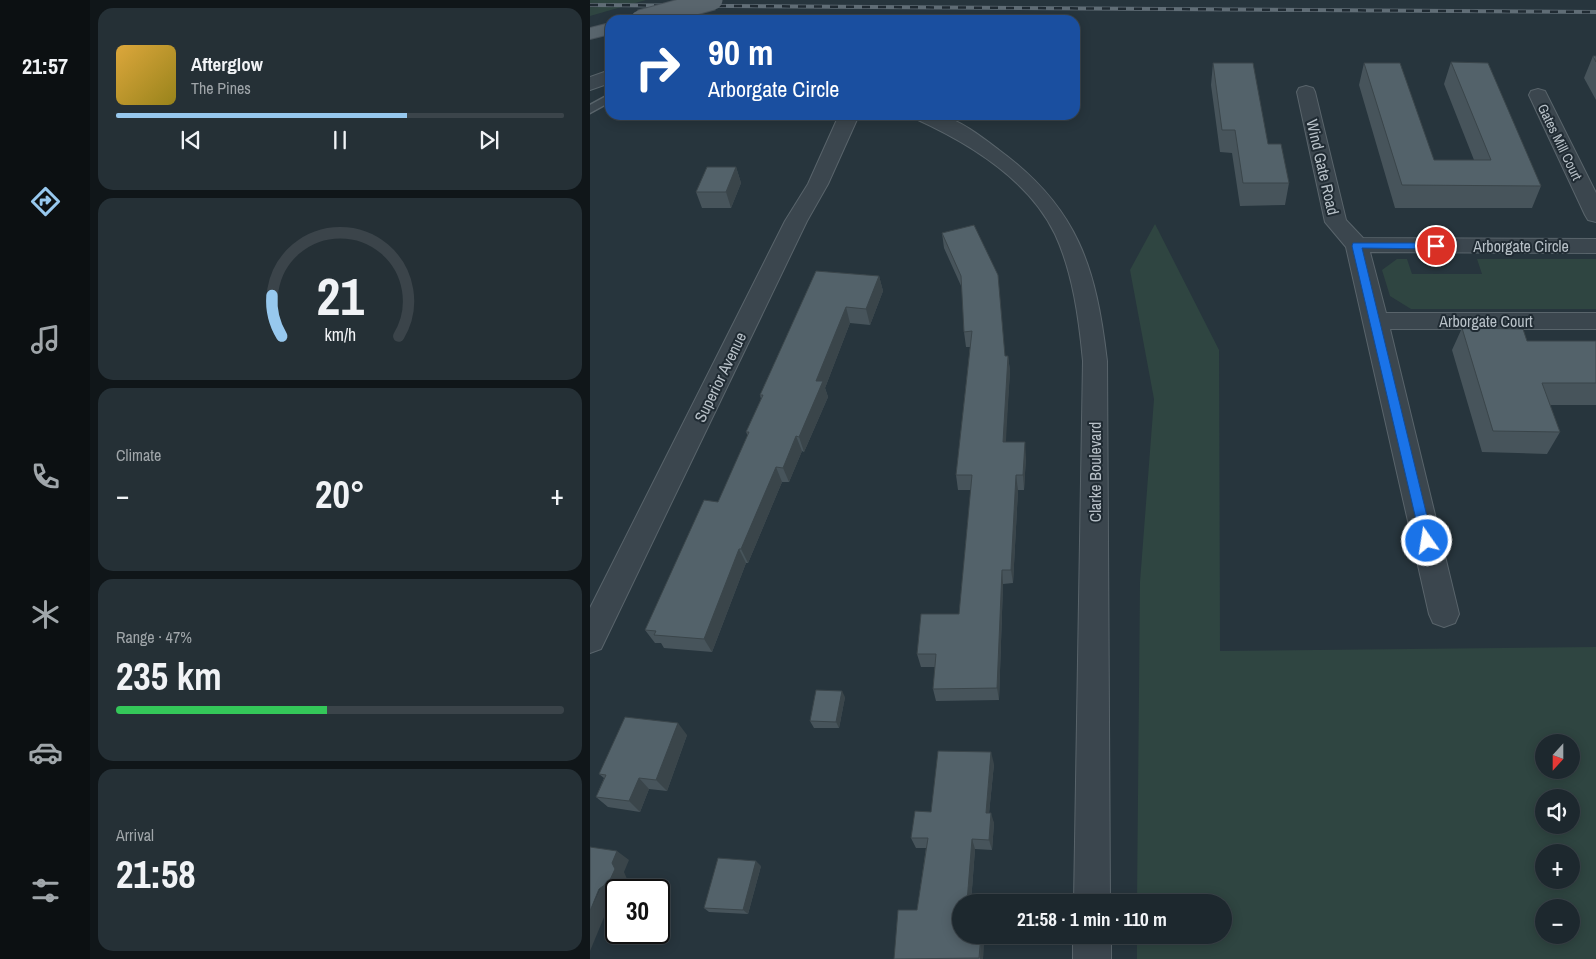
<!DOCTYPE html>
<meta charset="utf-8">
<style>
body{margin:0;font-family:"Archivo Narrow",sans-serif;background:#253036;color:#f1f3f6;height:100vh;display:flex;flex-direction:column;font-size:19px;white-space:nowrap}
*{box-sizing:border-box;margin:0}
p{font-size:16px;color:#a0a6aa}
.icon{flex:none;width:28px;height:28px;fill:none;stroke:currentColor;stroke-width:2;stroke-linecap:round;stroke-linejoin:round}
.map{position:relative;flex:1;overflow:hidden}
.panel{display:flex;flex-direction:column;gap:8px;padding:8px;background:#101619;width:500px}
.panel>*{flex:none}
.hud{position:absolute;left:15px;top:15px;width:475px;height:105px;border-radius:15px;box-shadow:0 2px 12px #0003,0 0 0 1px #3b444a;background:#1a4fa0;color:#fff;overflow:hidden}
.needle{width:32px;rotate:201deg}
.fabs{position:absolute;left:945px;top:734px;display:grid;gap:10px}
.fabs a{display:grid;place-items:center;width:45px;height:45px;border-radius:50%;background:#1d282e;box-shadow:0 2px 12px #0003,0 0 0 1px #3b444a;font-size:25px}
.speed{position:absolute;left:15px;top:879px;display:flex;gap:10px;font-size:25px;font-weight:700;text-align:center}
.speed>*{display:grid;place-content:center;width:65px;height:65px;border-radius:50%;background:#1d282e;box-shadow:0 2px 12px #0003,0 0 0 1px #3b444a;line-height:1}
.speed .limit{border:2px solid #111;border-radius:8px;background:#fff;color:#111}
.pin{position:absolute;display:grid;place-items:center;width:42px;height:42px;color:#fff;margin:-21px;border:2px solid #fff;border-radius:50%;box-shadow:0 1px 5px #0007}
.me{position:absolute;width:55px;margin:-28px;rotate:347deg;stroke-linejoin:round;filter:drop-shadow(0 0 4px #0008)}
.turn{display:flex;align-items:center;gap:18px;height:105px;padding:0 20px;font-size:22px}
.turn .icon{width:65px;height:65px;stroke-width:2.5}
.turn b{display:block;font-size:35px;line-height:42px}
.big{font-size:38px;font-weight:800;line-height:1.1}
.panel .widget{flex:1;display:flex;flex-direction:column;justify-content:center;gap:8px;min-width:0;padding:0 18px;border-radius:15px;background:#253036}
.panel .dial{align-items:center;gap:0}
.dial svg{height:130px;overflow:visible;fill:none;stroke:#3b444a;stroke-width:7;stroke-linecap:round;text-anchor:middle}
.dial text{fill:#f1f3f6;stroke:none}
.song{display:flex;align-items:center;gap:15px}
.cover{width:60px;height:60px;border-radius:8px;background:linear-gradient(135deg,hsl(40 70% 55%),hsl(50 70% 35%))}
.played{height:5px;border-radius:2px;background:linear-gradient(90deg,#97c8ee 65%,#3b444a 65%)}
.keys{display:flex;justify-content:space-around;direction:ltr}
.heat{display:flex;justify-content:space-between;align-items:center;font-size:28px;direction:ltr}
.charge{height:8px;border-radius:4px;background:linear-gradient(90deg,#34c759 47%,#3b444a 0)}
.trip{position:absolute;left:362px;top:894px;width:280px;height:50px;border-radius:25px;background:#1d282e;box-shadow:0 2px 12px #0003,0 0 0 1px #3b444a;font-weight:800;line-height:50px;text-align:center}
main{display:flex;flex:1;min-height:0}
.menu{display:flex;flex-direction:column;width:90px;justify-content:space-around;align-items:center;background:#0c1012;color:#a0a6aa}
.menu .icon{width:35px;height:35px}
.menu .selected{color:#97c8ee}
.menu b{font-size:22px;color:#f1f3f6}
.map>svg:first-child{display:block}
</style>
<main>
<nav class="menu">
<b>21:57</b>
<svg class="icon selected" aria-label="directions" viewBox="0 0 24 24"><path d="M12 3l9 9-9 9-9-9zM9 14v-3h6M13 9l2 2-2 2"/></svg>
<svg class="icon" aria-label="music" viewBox="0 0 24 24"><path d="M9 18V5l10-2v13"/><circle cx="6" cy="18" r="3"/><circle cx="16" cy="16" r="3"/></svg>
<svg class="icon" aria-label="phone" viewBox="0 0 24 24"><path d="M5 4h4l2 5-3 2q2 4 5 5l2-3 5 2v4C11 20 4 13 5 4z"/></svg>
<svg class="icon" aria-label="climate" viewBox="0 0 24 24"><path d="M12 3v18M4 7l16 10M4 17L20 7"/></svg>
<svg class="icon" aria-label="car" viewBox="0 0 24 24"><path d="M5 17H2v-5l4-1 3-4h7l3 4 3 1v5h-3M9 17h6M6 11h13"/><circle cx="7" cy="17" r="2"/><circle cx="17" cy="17" r="2"/></svg>
<svg class="icon" aria-label="filters" viewBox="0 0 24 24"><path d="M4 7h16M4 17h16"/><circle cx="9" cy="7" r="2"/><circle cx="15" cy="17" r="2"/></svg>
</nav>
<section class="panel">
<div class="widget">
<div class="song"><i class="cover"></i><div><b>Afterglow</b><p>The Pines</p></div></div>
<div class="played"></div>
<div class="keys"><svg class="icon" aria-label="previous" viewBox="0 0 24 24"><path d="M18 5L8 12l10 7zM5 5v14"/></svg><svg class="icon" aria-label="pause" viewBox="0 0 24 24"><path d="M8 5v14M16 5v14"/></svg><svg class="icon" aria-label="next" viewBox="0 0 24 24"><path d="M6 5l10 7-10 7zM19 5v14"/></svg></div>
</div>
<div class="widget dial"><svg viewBox="0 0 100 80">
<path d="M14 69A42 42 0 1 1 86 69"/>
<path d="M14 69A42 42 0 0 1 8 44" stroke="#97c8ee"/>
<text x="50" y="56" font-size="32" font-weight="700">21</text>
<text x="50" y="72" font-size="11">km/h</text>
</svg></div>
<div class="widget"><p>Climate</p>
<div class="heat"><a>−</a><b class="big">20°</b><a>+</a></div>
</div>
<div class="widget"><p>Range · 47%</p><b class="big">235 km</b><div class="charge"></div></div>
<div class="widget"><p>Arrival</p><b class="big">21:58</b></div>
</section>
<div class="map">
<svg width="1006" height="959" viewBox="0 0 1006 959">
<rect width="100%" height="100%" fill="#27353d"/>
<g fill="#2f4541" fill-rule="evenodd">
<polygon points="0,0 56,0 0,16"/>
<path d="M565 224 629 350 630 651 1006 647V959H547V935H634V902H547L550 582 564 399 540 270ZM954 742H981V770H954ZM954 798H981V825H954ZM954 852H981V880H954ZM954 908H981V935H954Z"/>
<polygon points="807,259 817,259 822,274 892,274 887,259 1006,259 1006,309 821,309 800,296 792,270"/>
</g>
<g fill="none" stroke-linecap="round" stroke-linejoin="round">
<g stroke="#59646b" stroke-width="3">
<polygon id="service" points="20,94 20,102 0,113 0,105"/>
</g>
<g stroke="#59646b" stroke-width="2">
<g id="minor">
<polygon points="716,86 723,88 725,92 756,220 773,238 1006,239 1006,253 780,252 796,313 1006,313 1006,329 800,329 869,614 865,623 854,627 843,623 839,614 756,247 735,222 707,92 709,88"/>
<polygon points="948,89 955,91 1006,193 1006,222 998,220 995,215 939,95 941,91"/>
<polygon points="249,115 269,115 238,184 217,221 11,649 0,653 0,608 195,221 218,184"/>
</g>
</g>
<g stroke="#59646b" stroke-width="2">
<g id="tertiary">
<polygon points="20,70 20,83 0,90 0,77"/>
<path d="M323 115C331 115 342 113 350 115 370 120 392 137 409 150 488 208 506 267 517 361L520 902H484L493 361C489 319 483 273 465 234 439 180 379 143 326 119Z"/>
<rect x="483" y="935" width="38" height="24"/>
</g>
</g>
<g stroke="#48525a" stroke-width="2">
<polygon id="primary" points="20,23 20,34 0,39 0,28"/>
</g>
<use href="#service" fill="#3b464e" fill-rule="evenodd"/>
<use href="#minor" fill="#3b464e" fill-rule="evenodd"/>
<use href="#tertiary" fill="#3b464e" fill-rule="evenodd"/>
<use href="#primary" fill="#59656d" fill-rule="evenodd"/>
<g stroke="#606d76" stroke-width="4">
<polyline id="rail" points="0,5 1006,12"/>
</g>
<use href="#rail" stroke="#202b33" stroke-width="2.5" stroke-dasharray="8" stroke-linecap="butt"/>
<g stroke="#48525a" stroke-width="21" stroke-linecap="butt">
<polyline id="primary-bridge" points="50,20 123,0"/>
</g>
<use href="#primary-bridge" stroke="#59656d" stroke-width="19"/>
</g>
<g fill="#47545b">
<polygon points="1003,56 1006,56 1006,100 994,78"/>
<polygon points="861,62 951,186 942,208 805,208 769,85 774,63 844,160 884,160 854,84"/>
<polygon points="623,63 678,144 699,183 695,205 650,206 642,153 630,152 621,85"/>
<polygon points="146,167 151,183 141,208 112,208 106,192"/>
<polygon points="352,233 415,356 418,356 420,371 415,442 436,457 434,490 428,490 423,583 413,584 409,700 346,701 343,689 345,667 331,667 327,654 369,614 381,490 368,490 366,475 380,347 376,347 374,332 372,288 354,248"/>
<polygon points="226,271 289,276 293,291 280,325 260,323 235,388 238,397 214,452 212,451 199,482 192,482 158,563 156,563 122,652 74,648 71,643 65,643 55,630 128,502 158,436 156,432 171,399 170,395"/>
<polygon points="872,328 937,341 1006,341 1006,405 960,405 970,432 957,454 892,452 862,350"/>
<polygon points="255,697 249,728 224,728 220,721"/>
<polygon points="97,735 77,791 59,789 50,812 18,807 6,797 14,778 9,774"/>
<polygon points="404,764 399,813 404,823 402,850 385,849 381,902 371,902 371,935 394,935 393,959 304,959 327,910 336,848 326,848 321,838 341,812"/>
<polygon points="171,866 158,914 119,912 114,908"/>
</g>
<g fill="#3a454a">
<polygon points="146,167 151,183 141,208 136,192"/>
<polygon points="289,276 293,291 280,325 276,309"/>
<polygon points="256,307 260,323 235,388 238,397 214,452 209,437 226,381"/>
<polygon points="418,356 420,371 415,457 413,442"/>
<polygon points="206,436 212,451 199,482 193,468"/>
<polygon points="435,442 436,457 434,490 433,475"/>
<polygon points="186,467 192,482 158,563 151,549"/>
<polygon points="426,475 428,490 423,583 421,570"/>
<polygon points="149,549 156,563 122,652 114,639"/>
<polygon points="412,570 413,584 409,700 407,688"/>
<polygon points="252,691 255,697 249,728 246,722"/>
<polygon points="88,723 97,735 77,791 66,780"/>
<polygon points="401,752 404,764 398,823 396,813"/>
<polygon points="49,778 59,789 50,812 39,801"/>
<polygon points="401,813 404,823 402,850 399,840"/>
<polygon points="382,839 385,849 381,902 377,902"/>
<polygon points="27,851 39,860 34,872 37,879 32,890 26,890 26,895 22,898 0,951 0,911"/>
<polygon points="166,861 171,866 158,914 153,910"/>
<polygon points="391,935 394,935 393,959 390,959"/>
</g>
<g fill="#53626a" stroke="#3a454a">
<polygon points="1003,56 1006,56 1006,62"/>
<polygon points="861,62 898,63 951,186 812,185 774,63 810,63 844,160 901,160"/>
<polygon points="623,63 663,63 678,144 691,144 699,183 653,183 645,130 632,130"/>
<polygon points="117,167 146,167 136,192 106,192"/>
<polygon points="384,225 408,275 415,356 418,356 413,442 435,442 433,475 426,475 421,570 412,570 407,688 343,689 346,654 327,654 331,614 369,614 382,475 366,475 382,331 374,332 371,276 352,233"/>
<polygon points="226,271 289,276 276,309 256,307 226,381 233,381 209,437 206,436 193,468 186,467 151,549 149,549 114,639 64,635 66,631 55,630 114,500 128,502 159,432 156,432 173,395 170,395"/>
<polygon points="872,328 933,329 937,341 1006,341 1006,383 952,383 970,432 903,431"/>
<polygon points="226,690 252,691 246,722 220,721"/>
<polygon points="35,717 88,723 66,780 49,778 39,801 6,797 16,775 9,774"/>
<polygon points="348,751 401,752 396,813 401,813 399,840 382,839 377,902 371,902 371,935 391,935 389,958 304,959 308,910 327,910 338,838 321,838 325,811 341,812"/>
<polygon points="0,847 27,851 22,863 25,869 19,882 9,889 0,911"/>
<polygon points="128,858 166,861 153,910 114,908"/>
</g>
<polygon fill="#1a73e8" stroke="#114b97" points="763,243 846,243 851,246 846,249 772,248 843,541 837,546 831,541 762,246"/>
<g text-anchor="middle" dominant-baseline="central" stroke-width="4" stroke-linejoin="round" paint-order="stroke">
<g font-size="14" fill="#b8c1c8" stroke="#202b33">
<text transform="translate(970 142) rotate(64)">Gates Mill Court</text>
</g>
<g font-size="16" fill="#b8c1c8" stroke="#202b33">
<text transform="translate(733 167) rotate(77)">Wind Gate Road</text>
<text x="931" y="246">Arborgate Circle</text>
<text x="896" y="321">Arborgate Court</text>
<text transform="translate(130 377) rotate(-64)">Superior Avenue</text>
<text transform="translate(505 472) rotate(-90)">Clarke Boulevard</text>
</g>
</g>
</svg>
<div class="fabs">
<a><svg class="needle" viewBox="-14 -14 28 28"><path d="M0-13l5 13h-10z" fill="#e53935"/><path d="M0 13l5-13h-10z" fill="#a0a6aa"/></svg></a>
<a><svg class="icon" aria-label="sound" viewBox="0 0 24 24"><path d="M4 9h4l5-4v14l-5-4H4zM17 9q2 3 0 6"/></svg></a>
<a>+</a>
<a>−</a>
</div>
<div class="speed"><div class="limit">30</div></div>
<div class="pin" style="left:846px;top:246px;background:#d93025"><svg class="icon" aria-label="arrive" viewBox="0 0 24 24"><path d="M6 21V4h12l-3 4 3 4H6"/></svg></div>
<svg class="me" style="left:837px;top:541px" viewBox="-20 -20 40 40"><circle r="17" fill="#1a73e8" stroke="#fff" stroke-width="3"/><path d="M0-11L8 9 0 5-8 9z" fill="#fff"/></svg>
<div class="trip">21:58 · 1 min · 110 m</div>
<div class="hud">
<div class="turn"><svg class="icon" aria-label="right" viewBox="0 0 24 24"><path d="M7 20v-9h11M14 6l5 5-5 5"/></svg><div><b>90 m</b>Arborgate Circle</div></div>
</div>
</div>
</main>
